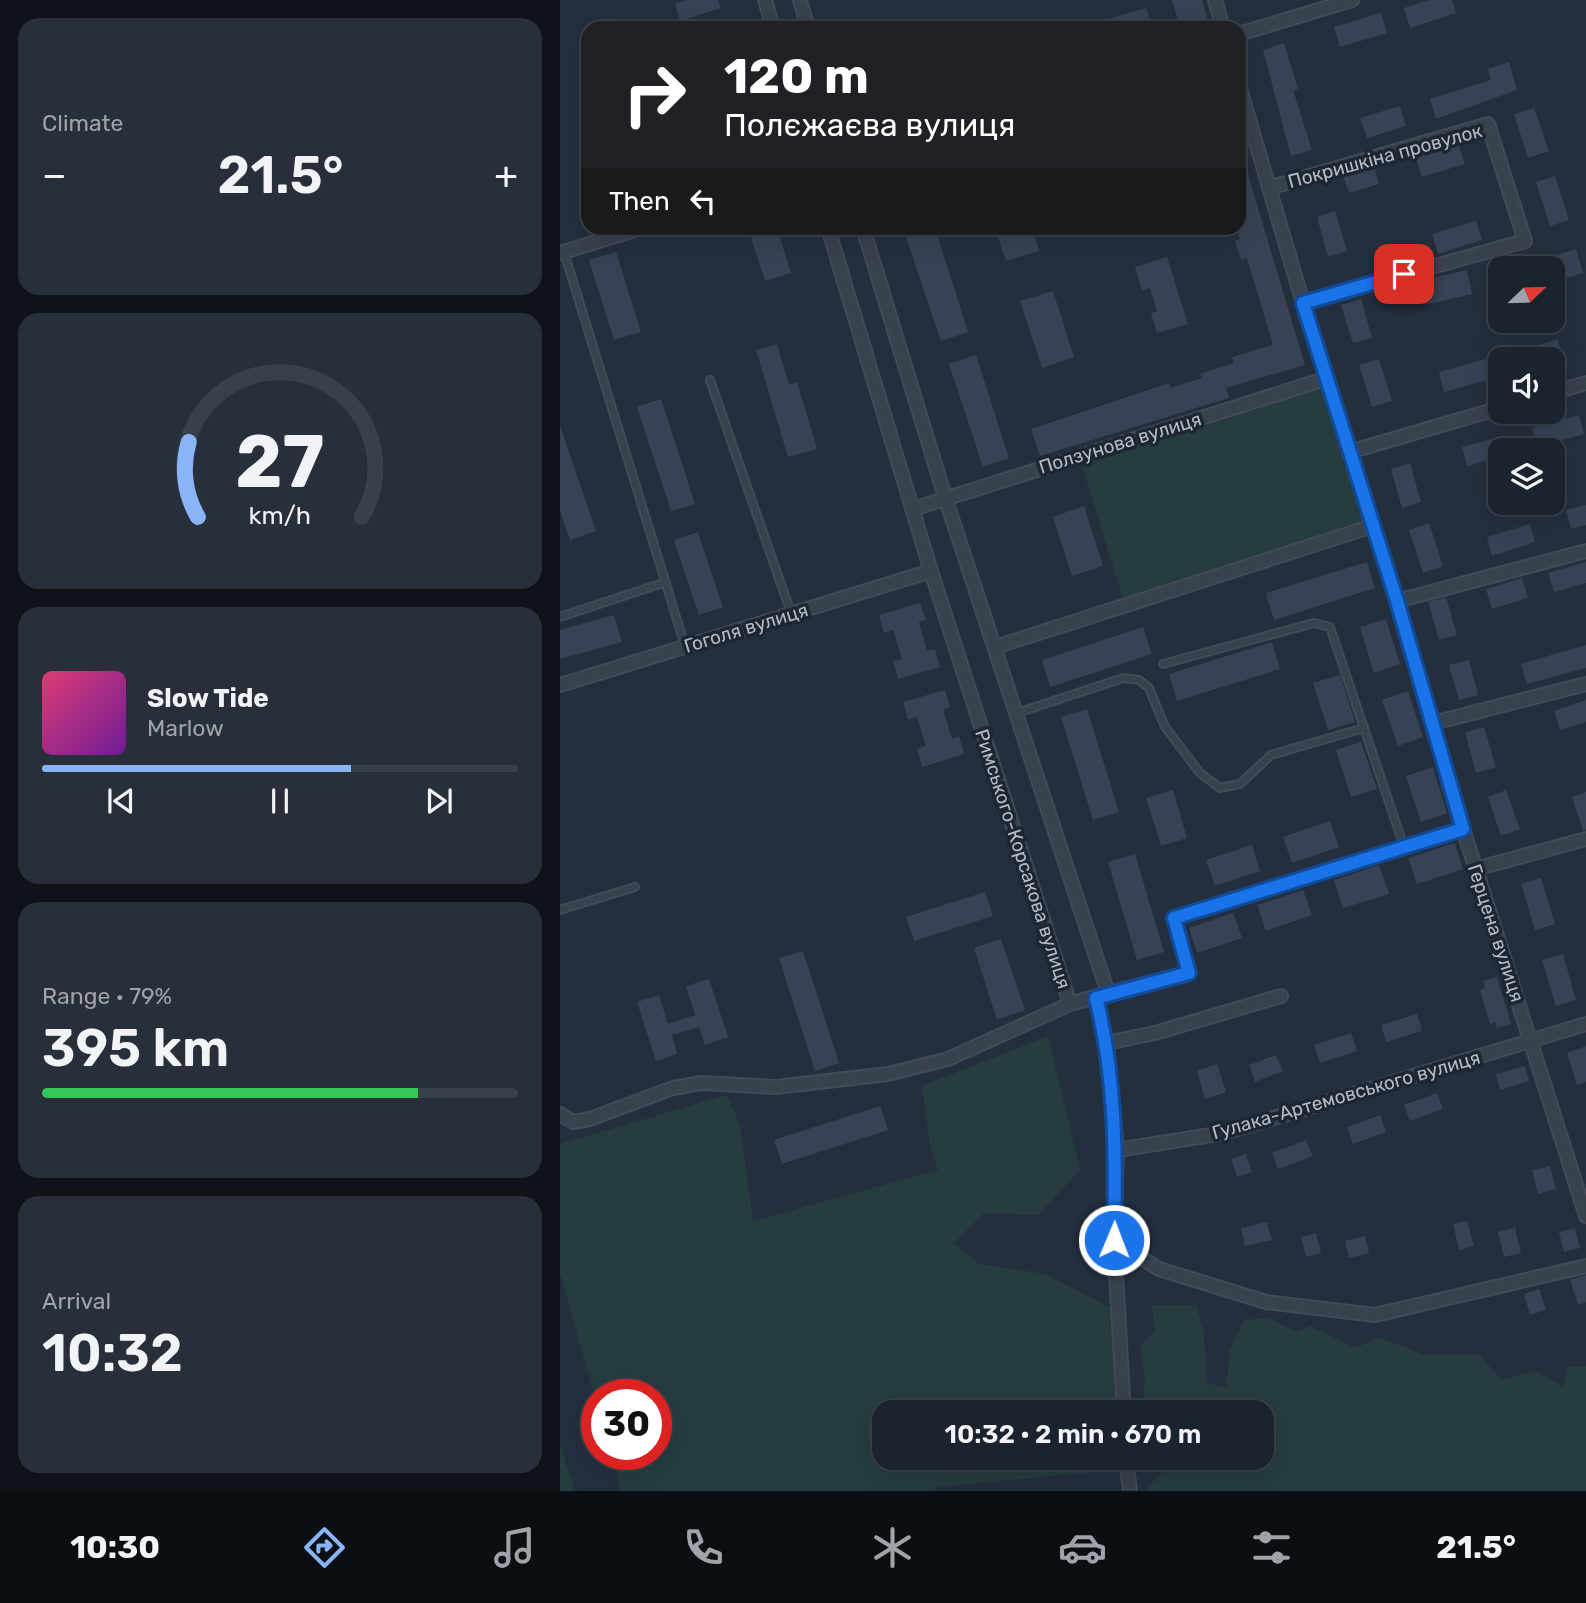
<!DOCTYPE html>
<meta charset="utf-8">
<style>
body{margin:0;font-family:Rubik,sans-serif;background:#282f3a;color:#f1f3f6;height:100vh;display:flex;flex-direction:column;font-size:26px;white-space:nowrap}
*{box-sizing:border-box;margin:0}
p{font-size:23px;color:#a0a4aa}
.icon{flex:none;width:38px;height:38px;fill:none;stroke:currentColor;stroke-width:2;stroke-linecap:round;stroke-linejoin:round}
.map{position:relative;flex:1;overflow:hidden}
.drawer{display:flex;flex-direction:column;gap:18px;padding:18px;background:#0f1319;width:560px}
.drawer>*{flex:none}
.guide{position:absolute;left:21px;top:21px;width:665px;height:214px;border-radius:21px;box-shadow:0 7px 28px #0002,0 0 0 2px #39404a;background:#202124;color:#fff;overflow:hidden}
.needle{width:46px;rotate:67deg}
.fabs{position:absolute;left:928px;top:256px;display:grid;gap:14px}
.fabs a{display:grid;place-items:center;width:77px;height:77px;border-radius:14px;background:#1b232e;box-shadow:0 7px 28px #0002,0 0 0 2px #39404a;font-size:35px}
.speed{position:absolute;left:21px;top:1379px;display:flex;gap:14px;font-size:35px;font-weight:700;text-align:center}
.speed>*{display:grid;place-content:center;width:91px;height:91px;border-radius:50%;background:#1b232e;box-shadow:0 7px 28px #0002,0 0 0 2px #39404a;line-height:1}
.speed .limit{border:10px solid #d22;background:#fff;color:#111}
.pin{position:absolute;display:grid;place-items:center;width:60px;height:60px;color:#fff;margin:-30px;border-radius:14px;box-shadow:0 4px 10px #0006}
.me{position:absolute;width:77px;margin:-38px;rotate:1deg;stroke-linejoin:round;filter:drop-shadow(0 0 5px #0008)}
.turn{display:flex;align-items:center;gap:24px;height:147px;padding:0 28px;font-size:32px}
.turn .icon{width:91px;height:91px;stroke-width:2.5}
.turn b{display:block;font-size:49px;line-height:60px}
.then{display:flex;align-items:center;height:66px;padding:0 28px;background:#0003;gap:14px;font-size:26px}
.big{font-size:52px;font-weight:600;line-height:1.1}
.drawer .widget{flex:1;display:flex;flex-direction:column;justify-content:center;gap:10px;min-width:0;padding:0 24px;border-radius:21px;background:#282f3a}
.drawer .dial{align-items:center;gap:0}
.dial svg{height:182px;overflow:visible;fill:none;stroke:#39404a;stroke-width:7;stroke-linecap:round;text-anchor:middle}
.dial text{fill:#f1f3f6;stroke:none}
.song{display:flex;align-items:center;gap:21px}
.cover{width:84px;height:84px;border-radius:10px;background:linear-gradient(135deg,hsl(340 70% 55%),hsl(280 70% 35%))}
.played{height:7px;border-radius:4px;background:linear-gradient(90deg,#8ab4f8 65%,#39404a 65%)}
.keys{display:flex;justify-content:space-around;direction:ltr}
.heat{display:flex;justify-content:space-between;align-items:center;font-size:38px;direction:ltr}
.charge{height:10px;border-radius:5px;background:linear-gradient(90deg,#34c759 79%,#39404a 0)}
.trip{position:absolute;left:312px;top:1400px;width:402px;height:70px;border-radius:21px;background:#1b232e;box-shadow:0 7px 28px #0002,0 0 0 2px #39404a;font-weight:600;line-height:70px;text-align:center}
.tab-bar{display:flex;height:112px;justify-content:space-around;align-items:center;background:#0b0e12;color:#a0a4aa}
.tab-bar .icon{width:49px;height:49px}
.tab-bar .current{color:#8ab4f8}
.tab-bar b{font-size:32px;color:#f1f3f6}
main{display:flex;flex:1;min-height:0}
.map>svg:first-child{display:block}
</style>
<main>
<section class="drawer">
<div class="widget"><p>Climate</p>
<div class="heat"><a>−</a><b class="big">21.5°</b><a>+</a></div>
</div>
<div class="widget dial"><svg viewBox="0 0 100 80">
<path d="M14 69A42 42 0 1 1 86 69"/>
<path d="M14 69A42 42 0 0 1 10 36" stroke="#8ab4f8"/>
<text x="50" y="56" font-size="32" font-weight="700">27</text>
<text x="50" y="72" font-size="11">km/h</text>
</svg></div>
<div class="widget">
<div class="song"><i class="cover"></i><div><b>Slow Tide</b><p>Marlow</p></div></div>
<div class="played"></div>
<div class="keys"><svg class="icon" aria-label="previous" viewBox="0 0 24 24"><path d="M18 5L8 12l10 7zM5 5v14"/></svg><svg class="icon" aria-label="pause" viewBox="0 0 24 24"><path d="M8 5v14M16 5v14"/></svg><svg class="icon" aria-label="next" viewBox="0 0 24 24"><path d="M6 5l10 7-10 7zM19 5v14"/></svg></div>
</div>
<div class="widget"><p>Range · 79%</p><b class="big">395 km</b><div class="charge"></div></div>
<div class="widget"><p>Arrival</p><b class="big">10:32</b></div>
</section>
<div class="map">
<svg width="1026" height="1491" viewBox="0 0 1026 1491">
<rect width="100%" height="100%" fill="#242f3e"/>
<g fill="#263c3f">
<polygon points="768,378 813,526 565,605 519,456"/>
<polygon points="488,1036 520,1170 478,1215 424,1213 394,1243 419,1264 486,1274 558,1312 564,1412 324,1412 324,1458 566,1458 567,1469 376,1487 375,1491 61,1491 51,1454 96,1454 96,1395 37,1395 37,1404 0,1273 0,1144 167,1095 180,1125 193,1221 378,1170 370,1144 362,1086"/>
<polygon points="636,1305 644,1333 647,1383 666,1387 670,1350 684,1320 708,1318 737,1332 750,1326 796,1348 818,1337 865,1355 920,1355 941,1380 976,1371 1003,1387 1008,1367 1026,1366 1026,1491 587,1491 587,1487 602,1474 590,1458 702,1458 702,1412 582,1412 585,1376 580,1347 595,1331 592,1306"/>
<polygon points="0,1443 15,1491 0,1491"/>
</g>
<g fill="#364354">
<polygon points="127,0 158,0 161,8 120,21 115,4"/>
<polygon points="612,0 642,0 648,20 620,28"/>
<polygon points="869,0 892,0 896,13 850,28 844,8"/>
<polygon points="586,8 592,28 528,28 528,25"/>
<polygon points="821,13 827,33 780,47 774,27"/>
<polygon points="724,43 738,89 733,90 752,150 731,156 703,50"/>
<polygon points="949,62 957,90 876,119 870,99 931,80 928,69"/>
<polygon points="840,106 846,126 807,138 800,118"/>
<polygon points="974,108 989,151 968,158 954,114"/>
<polygon points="898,144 905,164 862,177 856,158"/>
<polygon points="681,151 745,365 666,388 669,398 480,456 471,429 609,383 611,388 642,378 640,374 674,363 672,357 713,345 687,258 681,260 675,241 680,239 677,228"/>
<polygon points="814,167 819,184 789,193 783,176"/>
<polygon points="995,176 1009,220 990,226 976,182"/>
<polygon points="775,211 787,251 768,257 757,217"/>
<polygon points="916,221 922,240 878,254 872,234"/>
<polygon points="188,228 217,228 231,273 205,281"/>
<polygon points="343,228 375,228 408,332 381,341"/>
<polygon points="435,228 472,228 479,251 446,261"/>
<polygon points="846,245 852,263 821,272 816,254"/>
<polygon points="1016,249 1023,273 1004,279 997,255"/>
<polygon points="56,252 81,332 54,340 29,260"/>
<polygon points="974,255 977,268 940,268 940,303 935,304 927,266"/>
<polygon points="607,257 628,324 597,333 591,313 597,311 590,288 582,290 575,267"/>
<polygon points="907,270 912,294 865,305 859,281"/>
<polygon points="493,291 514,357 482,368 460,301"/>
<polygon points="801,299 812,338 793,343 781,305"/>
<polygon points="998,339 1003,359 940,359 940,356"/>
<polygon points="217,344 229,385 237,382 257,449 228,457 196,350"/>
<polygon points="416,355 449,458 423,467 389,364"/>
<polygon points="819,359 832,401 812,407 799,365"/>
<polygon points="925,359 931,379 884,392 879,372"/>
<polygon points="101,399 135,504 111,511 77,407"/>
<polygon points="1019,415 1024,434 977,447 972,428"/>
<polygon points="0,426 36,531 10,540 0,510"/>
<polygon points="947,435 951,450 940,450 940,457 907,466 902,447"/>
<polygon points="850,463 861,502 842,508 831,469"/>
<polygon points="1026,505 1026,525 1011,529 1006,510"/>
<polygon points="524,506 543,566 512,576 493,517"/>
<polygon points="869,523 883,566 863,573 849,530"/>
<polygon points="970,524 975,542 932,556 927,537"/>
<polygon points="138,532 163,607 139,615 114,540"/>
<polygon points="807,562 815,588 714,620 706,593"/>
<polygon points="1026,562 1026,583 994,592 988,573"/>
<polygon points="962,578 968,598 932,609 926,589"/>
<polygon points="886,597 897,635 879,640 868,602"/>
<polygon points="360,603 366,620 359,622 367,651 375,649 380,667 338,679 333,661 342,659 333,630 324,633 319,615"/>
<polygon points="54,615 62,642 0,659 0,630"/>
<polygon points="826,619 840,664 814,673 800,627"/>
<polygon points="583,627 592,654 490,687 482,660"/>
<polygon points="712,642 720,669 617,701 609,674"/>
<polygon points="1026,645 1026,668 967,684 961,664"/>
<polygon points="909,660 918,695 899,700 889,665"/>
<polygon points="780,675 795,722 768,730 753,683"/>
<polygon points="385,690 390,707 383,710 392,739 399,736 404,754 362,767 357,749 366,746 357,717 348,720 343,702"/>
<polygon points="848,691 863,737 838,746 822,700"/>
<polygon points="1026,700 1026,722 1000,730 994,711"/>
<polygon points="527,709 559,812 533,820 501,717"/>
<polygon points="924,727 936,767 916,773 905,732"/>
<polygon points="801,742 817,789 791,797 776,750"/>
<polygon points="873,767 887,813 861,822 846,776"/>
<polygon points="613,790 627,838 601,846 586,798"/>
<polygon points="946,790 960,829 941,836 928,797"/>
<polygon points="1026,792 1026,830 1023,831 1012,797"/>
<polygon points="770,821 779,847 732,863 723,837"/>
<polygon points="895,843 903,869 857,884 848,858"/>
<polygon points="692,845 700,871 655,886 646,860"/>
<polygon points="575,854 604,952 577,960 548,862"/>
<polygon points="819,865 829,894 783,908 774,880"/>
<polygon points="981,878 995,924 975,930 961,884"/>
<polygon points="743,890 752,915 706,931 697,905"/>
<polygon points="425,892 433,916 354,941 346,917"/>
<polygon points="673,913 682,938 637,953 629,928"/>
<polygon points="441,939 465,1010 437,1020 414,948"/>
<polygon points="243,951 279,1063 255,1071 219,958"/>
<polygon points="1003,954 1016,1000 996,1006 982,960"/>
<polygon points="937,977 951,1024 937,1028 935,1022 930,1024 920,990 925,988 923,981"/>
<polygon points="149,979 168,1037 145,1045 139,1027 112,1035 117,1054 96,1061 77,1002 99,995 108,1024 135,1015 126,986"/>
<polygon points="857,1014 862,1031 826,1042 821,1025"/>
<polygon points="791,1033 797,1051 760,1063 754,1045"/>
<polygon points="1026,1046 1026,1082 1017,1085 1007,1053"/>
<polygon points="716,1055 723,1071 695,1082 689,1065"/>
<polygon points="657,1064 666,1092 645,1099 637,1071"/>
<polygon points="965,1066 969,1081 940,1090 936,1074"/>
<polygon points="877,1093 883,1109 850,1121 844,1105"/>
<polygon points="320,1106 328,1130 222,1164 214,1140"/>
<polygon points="820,1115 826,1132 793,1144 787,1127"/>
<polygon points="746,1140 753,1156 718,1169 712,1153"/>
<polygon points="686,1154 692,1172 677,1177 671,1159"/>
<polygon points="990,1166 996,1189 978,1194 972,1170"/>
<polygon points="907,1221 914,1246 899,1250 893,1224"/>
<polygon points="707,1222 712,1240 685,1246 681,1228"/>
<polygon points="955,1228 961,1253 944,1257 938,1232"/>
<polygon points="1015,1228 1020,1248 1004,1252 999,1232"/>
<polygon points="756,1233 761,1253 746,1257 741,1237"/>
<polygon points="805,1236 809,1253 789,1258 785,1241"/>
<polygon points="1026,1275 1026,1302 1018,1305 1010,1280"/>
<polygon points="979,1289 986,1310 970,1315 964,1294"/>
</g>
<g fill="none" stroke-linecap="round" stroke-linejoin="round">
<g stroke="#414a57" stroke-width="10">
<g id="service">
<polyline points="4,252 125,646"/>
<polyline points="150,380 231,613"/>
<polyline points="0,617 106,582"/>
<polyline points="603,664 754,623 770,627 844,847"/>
<polyline points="457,713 563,678 579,680 589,688 605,727 640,773 660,788 680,784 711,755 804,728"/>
<polyline points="0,910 75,887"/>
</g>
</g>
<g stroke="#414a57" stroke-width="16">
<g id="minor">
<polyline points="205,0 213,28"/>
<polyline points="240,0 248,28"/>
<polyline points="655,0 663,28"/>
<polyline points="679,34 792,0"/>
<polyline points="679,85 743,303 837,601 903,829 1026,1216"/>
<polyline points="709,188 928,124 965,241 743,303"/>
<polyline points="268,228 371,571 510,1004 548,993 385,497 303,228"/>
<polyline points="0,253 81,228"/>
<polyline points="992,393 1026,383"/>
<polyline points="789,452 940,408"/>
<polyline points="353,509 768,378"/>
<polyline points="837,601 1026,551"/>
<polyline points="435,647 813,526"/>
<polyline points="0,685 371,571"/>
<polyline points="873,723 1026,684"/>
<polyline points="915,869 1026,839"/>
<polyline points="548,993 629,973 613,918 903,829"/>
<polyline points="536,998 547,1043 557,1150 554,1240 564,1412"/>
<polyline points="547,1043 595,1033 721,996"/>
<polyline points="0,1114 13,1122 30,1119 113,1088 141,1083 216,1087 328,1074 388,1059 510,1004"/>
<polyline points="557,1150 664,1133 1026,1024"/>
<polyline points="554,1240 599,1269 706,1302 815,1315 1026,1266"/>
<polyline points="566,1458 570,1491"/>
</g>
</g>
<use href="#service" stroke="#38414e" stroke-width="6"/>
<use href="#minor" stroke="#38414e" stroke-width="12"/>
</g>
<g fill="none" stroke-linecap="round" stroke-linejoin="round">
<g stroke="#114b97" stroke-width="18">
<path id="route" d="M554 1240C556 1158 556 1078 536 998L629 973 614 918 903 829 837 601 743 303 844 274"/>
</g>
<use href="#route" stroke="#1a73e8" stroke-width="12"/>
</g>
<g text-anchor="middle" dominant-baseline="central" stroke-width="7" stroke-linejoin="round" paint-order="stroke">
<g font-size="19" fill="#b4bcc9" stroke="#1d2633">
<text transform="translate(825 156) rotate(-15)">Покришкіна провулок</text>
<text transform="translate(560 443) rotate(-17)">Ползунова вулиця</text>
<text transform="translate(186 628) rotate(-17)">Гоголя вулиця</text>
<text transform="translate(463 859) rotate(72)">Римського-Корсакова вулиця</text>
<text transform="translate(936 933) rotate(72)">Герцена вулиця</text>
<text transform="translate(786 1095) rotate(-16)">Гулака-Артемовського вулиця</text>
</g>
</g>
</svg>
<div class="fabs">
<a><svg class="needle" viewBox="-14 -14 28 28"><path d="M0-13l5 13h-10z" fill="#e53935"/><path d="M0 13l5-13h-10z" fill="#a0a4aa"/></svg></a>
<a><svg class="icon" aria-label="sound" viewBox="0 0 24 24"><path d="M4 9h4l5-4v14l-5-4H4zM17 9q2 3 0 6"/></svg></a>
<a><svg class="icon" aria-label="layers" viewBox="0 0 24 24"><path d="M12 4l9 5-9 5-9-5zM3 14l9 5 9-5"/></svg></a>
</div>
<div class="speed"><div class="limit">30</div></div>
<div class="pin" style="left:844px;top:274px;background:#d93025"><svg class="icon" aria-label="arrive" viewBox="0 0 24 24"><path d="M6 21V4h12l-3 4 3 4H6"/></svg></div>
<svg class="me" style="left:554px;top:1240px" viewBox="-20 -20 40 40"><circle r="17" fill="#1a73e8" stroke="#fff" stroke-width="3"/><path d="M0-11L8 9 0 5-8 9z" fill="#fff"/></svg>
<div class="trip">10:32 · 2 min · 670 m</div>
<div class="guide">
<div class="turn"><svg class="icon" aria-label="right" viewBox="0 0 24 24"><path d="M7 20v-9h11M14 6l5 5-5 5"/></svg><div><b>120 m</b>Полєжаєва вулиця</div></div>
<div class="then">Then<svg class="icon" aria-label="left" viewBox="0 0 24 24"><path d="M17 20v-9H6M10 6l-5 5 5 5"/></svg></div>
</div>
</div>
</main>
<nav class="tab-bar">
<b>10:30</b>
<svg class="icon current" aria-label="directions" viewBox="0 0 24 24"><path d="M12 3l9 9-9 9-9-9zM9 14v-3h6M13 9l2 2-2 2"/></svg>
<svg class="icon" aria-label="music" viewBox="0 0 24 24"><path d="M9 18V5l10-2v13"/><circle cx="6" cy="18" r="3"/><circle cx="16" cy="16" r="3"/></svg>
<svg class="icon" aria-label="phone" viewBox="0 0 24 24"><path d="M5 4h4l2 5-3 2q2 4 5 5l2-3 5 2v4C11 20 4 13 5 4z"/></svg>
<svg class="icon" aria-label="climate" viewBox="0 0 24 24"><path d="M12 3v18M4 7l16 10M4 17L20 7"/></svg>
<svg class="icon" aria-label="car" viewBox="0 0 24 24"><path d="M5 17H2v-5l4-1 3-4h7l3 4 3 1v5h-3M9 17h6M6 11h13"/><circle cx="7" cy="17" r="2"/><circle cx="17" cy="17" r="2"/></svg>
<svg class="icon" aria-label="filters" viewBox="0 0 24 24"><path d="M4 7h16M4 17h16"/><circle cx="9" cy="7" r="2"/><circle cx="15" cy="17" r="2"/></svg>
<b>21.5°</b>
</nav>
